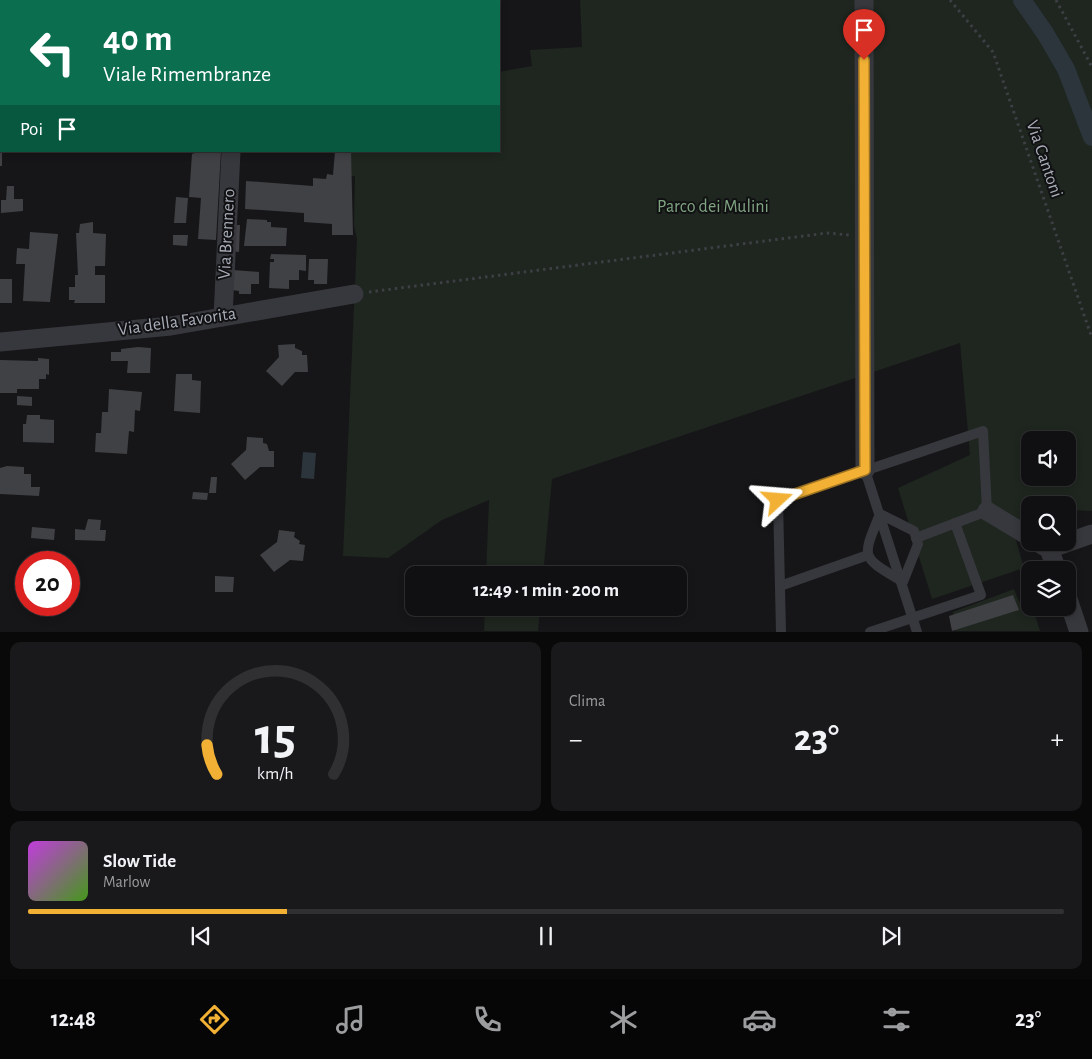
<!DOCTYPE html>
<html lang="it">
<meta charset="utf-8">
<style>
body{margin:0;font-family:"Alegreya Sans",sans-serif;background:#19191b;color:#f1f3f6;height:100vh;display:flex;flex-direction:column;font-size:19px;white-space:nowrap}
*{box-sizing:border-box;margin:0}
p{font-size:16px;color:#9c9d9f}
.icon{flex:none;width:28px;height:28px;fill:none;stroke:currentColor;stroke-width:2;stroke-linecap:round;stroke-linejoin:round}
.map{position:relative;height:632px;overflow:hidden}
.drawer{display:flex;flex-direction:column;gap:10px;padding:10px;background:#09090a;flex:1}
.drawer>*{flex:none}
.banner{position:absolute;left:0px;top:0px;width:500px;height:152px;box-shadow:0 2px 8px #0003,0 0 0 1px #303032;background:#0b6e4f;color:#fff;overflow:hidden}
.tools{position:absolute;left:1021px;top:431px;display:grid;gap:10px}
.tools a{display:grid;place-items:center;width:55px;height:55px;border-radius:10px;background:#101012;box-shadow:0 2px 8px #0003,0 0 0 1px #303032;font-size:25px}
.speed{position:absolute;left:15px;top:551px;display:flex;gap:10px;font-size:25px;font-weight:700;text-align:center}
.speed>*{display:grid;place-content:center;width:65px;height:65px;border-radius:50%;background:#101012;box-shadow:0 2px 8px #0003,0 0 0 1px #303032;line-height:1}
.speed .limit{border:8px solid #d22;background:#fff;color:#111}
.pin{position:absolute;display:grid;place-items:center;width:42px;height:42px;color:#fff;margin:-51px -21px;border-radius:50% 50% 50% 0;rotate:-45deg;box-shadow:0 0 5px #0007}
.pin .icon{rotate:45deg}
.me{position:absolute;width:55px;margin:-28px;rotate:71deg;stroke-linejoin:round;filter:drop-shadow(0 0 4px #0008)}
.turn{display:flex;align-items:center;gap:18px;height:105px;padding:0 20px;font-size:22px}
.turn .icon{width:65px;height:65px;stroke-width:2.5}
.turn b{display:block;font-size:35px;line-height:42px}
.then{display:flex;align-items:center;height:48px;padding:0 20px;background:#0003;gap:10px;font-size:19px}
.big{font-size:38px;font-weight:700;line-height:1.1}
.drawer .card{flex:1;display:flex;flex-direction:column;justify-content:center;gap:8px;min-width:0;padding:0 18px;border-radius:10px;background:#19191b}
.drawer .dial{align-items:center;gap:0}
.dial svg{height:130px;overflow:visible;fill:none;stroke:#303032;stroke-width:7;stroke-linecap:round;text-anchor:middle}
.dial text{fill:#f1f3f6;stroke:none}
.song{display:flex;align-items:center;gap:15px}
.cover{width:60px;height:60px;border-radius:8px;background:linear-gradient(135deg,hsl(290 70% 55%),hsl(100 70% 35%))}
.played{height:5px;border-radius:2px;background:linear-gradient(90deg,#f2b134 25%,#303032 25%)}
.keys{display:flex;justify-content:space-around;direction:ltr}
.heat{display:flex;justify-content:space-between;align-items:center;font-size:28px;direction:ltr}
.drawer .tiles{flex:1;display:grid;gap:10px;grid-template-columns:1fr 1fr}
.card:last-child{grid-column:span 2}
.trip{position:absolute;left:405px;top:566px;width:282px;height:50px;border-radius:10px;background:#101012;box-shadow:0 2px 8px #0003,0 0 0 1px #303032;font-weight:700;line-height:50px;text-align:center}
.tab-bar{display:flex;height:80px;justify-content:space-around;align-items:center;background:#060607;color:#9c9d9f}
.tab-bar .icon{width:35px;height:35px}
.tab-bar .active{color:#f2b134}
.tab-bar b{font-size:22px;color:#f1f3f6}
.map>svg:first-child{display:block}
</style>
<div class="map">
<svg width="1092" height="632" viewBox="0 0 1092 632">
<rect width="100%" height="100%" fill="#161618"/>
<g fill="#1e261f" fill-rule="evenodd">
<path d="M580 0H1092V511L1068 510V505H1030V520L1014 533 1024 568 932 599 898 488 970 455 960 343 552 479 543 575H486L489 500 442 520 388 558 343 556 357 239 354 226 355 176H350V151H499V72L532 66 530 50 582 47ZM1030 440H1068V478H1030Z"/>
<polygon points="1014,589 1022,609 1033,608 1040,631 955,631 953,612"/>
<polygon points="485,608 540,608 538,631 484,631"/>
</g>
<polygon fill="#2c353c" points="303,452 316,453 314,479 301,478"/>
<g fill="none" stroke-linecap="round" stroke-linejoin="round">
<polyline stroke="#2c353c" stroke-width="18" points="1022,0 1045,33 1066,69 1092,137"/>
</g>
<g fill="#404145">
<rect x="0" y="151" width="2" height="15"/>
<polygon points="200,151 221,151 216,240 198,239 201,198 189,197 192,154"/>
<polygon points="335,151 351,151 353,235 332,235 332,224 304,222 304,213 245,209 246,181 313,186 313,178 326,179 327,174 333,175"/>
<polygon points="7,186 14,186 14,199 23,199 23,211 1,213 1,200 6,200"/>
<polygon points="176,197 188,198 186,223 174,223"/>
<polygon points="247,219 267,220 267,222 271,222 271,227 287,228 286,246 244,246"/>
<polygon points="93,222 93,233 106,234 105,266 95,266 95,275 105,275 105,303 74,303 75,300 69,300 69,287 75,287 75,275 78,275 76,233 79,233 80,224"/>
<polygon points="232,225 240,225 239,252 231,251"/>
<polygon points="30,232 58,234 50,302 23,301 25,264 16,264 17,248 29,249"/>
<polygon points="173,235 188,235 187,246 173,245"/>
<polygon points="271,254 306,255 306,271 299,270 299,280 289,280 289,289 269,288 270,262 274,262 274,259 270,259"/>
<polygon points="309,259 328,259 327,284 314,284 314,280 308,280"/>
<polygon points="233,270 259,272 259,284 251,284 251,294 239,294 239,291 232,290"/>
<rect x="0" y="279" width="12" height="24"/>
<polygon points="295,344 295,348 302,351 302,355 307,355 308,372 295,372 282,386 266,371 279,357 278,345"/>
<polygon points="138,347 151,348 150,373 127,373 128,361 111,361 111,352 121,352 121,349"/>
<polygon points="38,358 49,359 49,375 46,374 46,379 39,379 39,389 17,389 17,393 0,393 0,360 38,361"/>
<polygon points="176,374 192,374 192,380 201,381 200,413 174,411"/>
<polygon points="109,389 142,392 140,411 135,410 134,432 129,431 127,454 95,452 96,433 101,433 102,412 108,412"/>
<polygon points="17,396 32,397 32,406 17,405"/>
<polygon points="27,415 40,415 40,419 54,420 54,443 23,442 23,424 26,424"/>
<polygon points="247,437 263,438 263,443 267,444 269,451 274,451 274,467 260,467 245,480 231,464 246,450"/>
<polygon points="7,466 24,467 24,474 31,474 31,487 40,487 39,496 0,494 0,468"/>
<polygon points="211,477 217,477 216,493 209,493"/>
<polygon points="193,492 208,493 207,500 192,499"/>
<polygon points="88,519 101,520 100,530 106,530 105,541 75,540 75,529 85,530"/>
<polygon points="32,527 55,529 54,540 31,538"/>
<polygon points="279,530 295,532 294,537 300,541 299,544 305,545 303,561 290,560 274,572 260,555 277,542"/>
<polygon points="215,576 234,577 233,592 215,592"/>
<polygon points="1013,595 1019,610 952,631 949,616"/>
</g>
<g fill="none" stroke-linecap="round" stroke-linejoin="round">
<g stroke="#3d3f44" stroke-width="3" stroke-dasharray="2.5 4" stroke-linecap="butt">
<polyline points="950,0 993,52 1092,338"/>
<polyline points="1056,0 1092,67"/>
<polyline points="369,292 827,233 849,235"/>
</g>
<g stroke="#37383d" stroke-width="10">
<polyline points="40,0 40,1"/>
<polyline points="865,470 917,632"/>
<path d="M880 514 914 531 918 544 903 582C861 556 861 560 880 514Z"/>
<polyline points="780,586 868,555"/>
<polyline points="781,632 778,500 983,431 987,511 916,538"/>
<polyline points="870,632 981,595 955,523"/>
</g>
<g stroke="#37383d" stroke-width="19">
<polyline points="864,0 865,470"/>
<polyline points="59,1 61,0"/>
<polyline points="238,1 238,0"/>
<polyline points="0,40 1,39"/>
<polyline points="223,317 231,151"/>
<polyline points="0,342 171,326 354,294"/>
<polyline points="987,511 1030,537"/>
<polyline points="1039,543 1049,549 1057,570"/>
<polyline points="1049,549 1092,534"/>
<polyline points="1068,599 1079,632"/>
</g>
</g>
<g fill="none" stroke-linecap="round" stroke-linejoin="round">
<g stroke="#9d7322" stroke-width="12">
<polyline id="route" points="778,500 865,470 864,60"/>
</g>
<use href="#route" stroke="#f2b134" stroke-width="9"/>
</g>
<g text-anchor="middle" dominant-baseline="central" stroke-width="4" stroke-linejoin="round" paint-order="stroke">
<g font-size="18" fill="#a8adb8" stroke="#111113">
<text transform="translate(1044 159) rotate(71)">Via Cantoni</text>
<text transform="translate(227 234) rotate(-87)">Via Brennero</text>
<text transform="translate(177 322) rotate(-8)">Via della Favorita</text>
</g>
<g font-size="18" fill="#7fa381" stroke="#111113">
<text x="713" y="207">Parco dei Mulini</text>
</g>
</g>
</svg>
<div class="tools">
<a><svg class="icon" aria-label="sound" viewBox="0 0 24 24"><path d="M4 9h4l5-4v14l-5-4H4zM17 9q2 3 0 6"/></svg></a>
<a><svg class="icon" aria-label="search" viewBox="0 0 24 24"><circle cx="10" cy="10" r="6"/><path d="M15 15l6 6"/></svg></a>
<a><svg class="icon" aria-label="layers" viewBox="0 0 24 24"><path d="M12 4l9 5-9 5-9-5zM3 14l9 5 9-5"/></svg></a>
</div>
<div class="speed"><div class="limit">20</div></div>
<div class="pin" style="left:864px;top:60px;background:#d93025"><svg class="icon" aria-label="arrive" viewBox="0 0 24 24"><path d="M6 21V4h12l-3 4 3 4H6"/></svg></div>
<svg class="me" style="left:778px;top:500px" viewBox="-20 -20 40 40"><path d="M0-17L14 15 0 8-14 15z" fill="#f2b134" stroke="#fff" stroke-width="4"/></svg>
<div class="trip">12:49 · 1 min · 200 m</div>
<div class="banner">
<div class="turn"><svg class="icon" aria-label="left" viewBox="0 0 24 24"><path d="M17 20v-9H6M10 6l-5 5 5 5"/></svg><div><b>40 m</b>Viale Rimembranze</div></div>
<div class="then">Poi<svg class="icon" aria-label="arrive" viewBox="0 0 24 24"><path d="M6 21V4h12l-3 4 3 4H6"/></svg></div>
</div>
</div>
<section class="drawer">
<div class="tiles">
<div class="card dial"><svg viewBox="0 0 100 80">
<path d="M14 69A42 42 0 1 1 86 69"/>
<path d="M14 69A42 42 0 0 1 8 51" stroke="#f2b134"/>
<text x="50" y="56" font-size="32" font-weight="700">15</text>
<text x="50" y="72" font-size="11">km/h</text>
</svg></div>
<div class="card"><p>Clima</p>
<div class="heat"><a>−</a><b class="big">23°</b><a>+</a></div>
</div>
<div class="card">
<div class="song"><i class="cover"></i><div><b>Slow Tide</b><p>Marlow</p></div></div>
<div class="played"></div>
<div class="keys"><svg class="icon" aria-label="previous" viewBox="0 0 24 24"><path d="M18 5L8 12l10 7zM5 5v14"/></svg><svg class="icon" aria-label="pause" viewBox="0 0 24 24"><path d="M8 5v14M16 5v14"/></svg><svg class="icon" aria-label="next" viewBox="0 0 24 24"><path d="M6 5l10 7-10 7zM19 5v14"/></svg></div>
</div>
</div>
</section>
<nav class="tab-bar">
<b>12:48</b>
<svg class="icon active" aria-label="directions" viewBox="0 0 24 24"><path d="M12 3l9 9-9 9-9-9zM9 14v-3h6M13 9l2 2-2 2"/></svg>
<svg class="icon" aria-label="music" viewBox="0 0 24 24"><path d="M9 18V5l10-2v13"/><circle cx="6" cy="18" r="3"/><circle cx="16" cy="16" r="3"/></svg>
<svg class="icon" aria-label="phone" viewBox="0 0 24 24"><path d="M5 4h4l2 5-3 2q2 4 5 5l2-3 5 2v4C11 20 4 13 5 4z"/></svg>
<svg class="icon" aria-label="climate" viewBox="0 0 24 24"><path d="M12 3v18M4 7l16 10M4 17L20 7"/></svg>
<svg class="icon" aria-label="car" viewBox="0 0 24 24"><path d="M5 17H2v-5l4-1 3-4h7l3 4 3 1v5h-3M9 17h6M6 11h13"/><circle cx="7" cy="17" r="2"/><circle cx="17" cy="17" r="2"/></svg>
<svg class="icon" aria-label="filters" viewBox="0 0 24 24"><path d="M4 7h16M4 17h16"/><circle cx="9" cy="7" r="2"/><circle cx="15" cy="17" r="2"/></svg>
<b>23°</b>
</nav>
